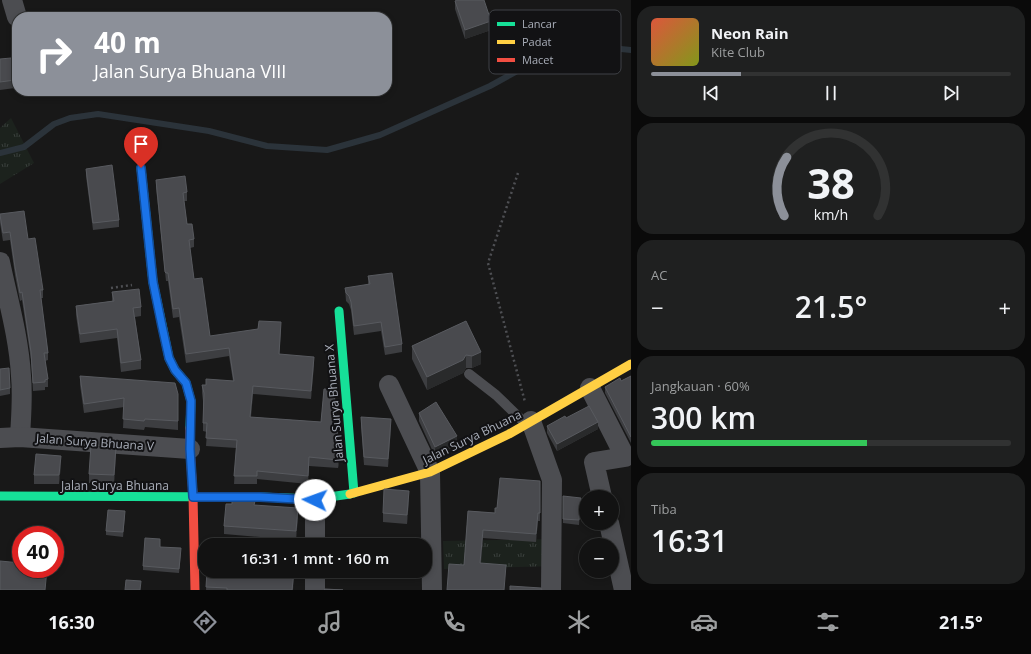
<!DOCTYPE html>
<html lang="id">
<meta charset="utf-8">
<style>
body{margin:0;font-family:"Open Sans",sans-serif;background:#1f2020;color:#f1f3f6;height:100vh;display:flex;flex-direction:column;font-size:15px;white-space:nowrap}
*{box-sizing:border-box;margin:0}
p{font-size:13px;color:#9c9e9f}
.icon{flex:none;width:22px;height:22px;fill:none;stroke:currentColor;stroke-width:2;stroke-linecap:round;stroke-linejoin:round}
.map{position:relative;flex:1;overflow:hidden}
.details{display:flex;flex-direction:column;gap:6px;padding:6px;background:#0a0a0a;width:400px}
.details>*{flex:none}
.banner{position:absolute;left:12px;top:12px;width:380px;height:84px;border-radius:16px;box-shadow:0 2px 6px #0003,0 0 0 1px #313232;background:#8c9099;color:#fff;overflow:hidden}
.tools{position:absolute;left:579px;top:490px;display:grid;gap:8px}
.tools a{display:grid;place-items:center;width:40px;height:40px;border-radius:50%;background:#121212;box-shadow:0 2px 6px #0003,0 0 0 1px #313232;font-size:20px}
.speed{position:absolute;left:12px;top:526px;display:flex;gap:8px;font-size:20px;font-weight:700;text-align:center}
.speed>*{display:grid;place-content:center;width:52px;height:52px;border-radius:50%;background:#121212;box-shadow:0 2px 6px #0003,0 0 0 1px #313232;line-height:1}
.speed .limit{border:6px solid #d22;background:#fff;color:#111}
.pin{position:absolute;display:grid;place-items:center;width:34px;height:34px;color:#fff;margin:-41px -17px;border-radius:50% 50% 50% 0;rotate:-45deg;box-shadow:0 0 4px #0007}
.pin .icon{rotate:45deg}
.me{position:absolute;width:44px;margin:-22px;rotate:273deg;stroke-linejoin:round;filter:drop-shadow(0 0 3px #0008)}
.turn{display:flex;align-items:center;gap:14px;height:84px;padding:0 16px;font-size:18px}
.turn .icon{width:52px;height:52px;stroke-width:2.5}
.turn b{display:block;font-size:28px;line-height:34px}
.big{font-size:30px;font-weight:600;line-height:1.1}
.details .card{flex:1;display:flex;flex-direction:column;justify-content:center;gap:6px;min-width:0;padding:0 14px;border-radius:16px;background:#1f2020}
.details .dial{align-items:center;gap:0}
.dial svg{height:104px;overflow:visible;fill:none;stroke:#313232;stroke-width:7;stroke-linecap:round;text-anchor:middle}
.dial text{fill:#f1f3f6;stroke:none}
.song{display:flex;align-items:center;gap:12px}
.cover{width:48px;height:48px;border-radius:6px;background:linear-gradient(135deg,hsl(10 70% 55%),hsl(70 70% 35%))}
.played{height:4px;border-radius:2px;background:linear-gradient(90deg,#8c9099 25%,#313232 25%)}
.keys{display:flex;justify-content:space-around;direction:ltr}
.heat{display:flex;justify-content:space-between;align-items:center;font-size:22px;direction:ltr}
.charge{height:6px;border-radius:3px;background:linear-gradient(90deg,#34c759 60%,#313232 0)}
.trip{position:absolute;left:198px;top:538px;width:234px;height:40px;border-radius:16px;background:#121212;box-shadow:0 2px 6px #0003,0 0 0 1px #313232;font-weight:600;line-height:40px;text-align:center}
.tabs{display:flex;height:64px;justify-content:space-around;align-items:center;background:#070707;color:#9c9e9f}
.tabs .icon{width:28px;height:28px}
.tabs .on{color:#8c9099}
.tabs b{font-size:18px;color:#f1f3f6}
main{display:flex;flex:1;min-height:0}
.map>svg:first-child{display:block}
</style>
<main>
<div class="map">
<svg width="631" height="590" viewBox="0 0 631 590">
<defs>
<pattern id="grass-tufts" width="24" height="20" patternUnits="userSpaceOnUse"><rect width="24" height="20" fill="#1c221d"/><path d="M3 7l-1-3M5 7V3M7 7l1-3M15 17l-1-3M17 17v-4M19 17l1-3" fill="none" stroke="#3a403c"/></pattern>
</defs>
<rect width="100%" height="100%" fill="#181818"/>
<g fill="url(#grass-tufts)">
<polygon points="11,118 34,163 0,184 0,128"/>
<polygon points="557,539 558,566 444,569 443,541"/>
</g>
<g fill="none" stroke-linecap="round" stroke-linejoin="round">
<polyline stroke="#2b333a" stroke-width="6" points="0,153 24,147 54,124 70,118 98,114 209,131 267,146 327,150 380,135 490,86 539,59 591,46 631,50"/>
<g stroke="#4e4f53" stroke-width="2.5" stroke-dasharray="2 3" stroke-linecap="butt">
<polyline points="518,173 488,263 525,402"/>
<polyline points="111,288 132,285"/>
</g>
<polyline stroke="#4c4d51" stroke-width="10" points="469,374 496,395 526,424"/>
<g stroke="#4c4d51" stroke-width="20">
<polyline points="12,0 17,17"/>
<path d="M0 262C8 300 19 338 21 376 23 397 21 417 20 437"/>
<polyline points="389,385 430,472 432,590"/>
<polyline points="590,388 625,457 594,462 602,497"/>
<polyline points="531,421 552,480 551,590"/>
<polyline points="0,438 20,437 190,449"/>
<polyline points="609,523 624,590"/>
<polyline points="315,545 315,499"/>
<polyline points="315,590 315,571"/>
</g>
<g stroke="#16e098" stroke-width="9">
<polyline points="141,168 153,282 169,358 175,370 186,383 191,401 190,428"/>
<polyline points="339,311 354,493"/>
<polyline points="0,496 259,497 315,499 350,494"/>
</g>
<polyline stroke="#ffcf43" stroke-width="9" points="350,494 430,472 509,434 631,364"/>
<polyline stroke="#f24e42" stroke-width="9" points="190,428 190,449 193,495 195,590"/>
</g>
<g fill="#3d3e41">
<polygon points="455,1 491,30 465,39 455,9"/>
<polygon points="0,59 15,80 15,88 0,90"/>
<polygon points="86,169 119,220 119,227 93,230 86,176"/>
<polygon points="156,180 187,192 187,201 184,201 187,224 194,239 194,247 190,248 194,279 210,336 281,331 279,354 314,365 311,399 253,394 251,417 321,422 324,389 339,463 338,468 309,466 308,484 257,479 257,484 234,484 236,448 206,446 207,432 203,431 203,401 202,393 202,385 206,385 233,381 229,356 186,363 179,317 173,318 168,281 166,281 156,188"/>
<polygon points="0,214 28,239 43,290 43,298 41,298 48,353 48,360 45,361 48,379 48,387 45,387 45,390 33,391 31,360 22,300 20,301 15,275 10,240 3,241 0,223"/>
<polygon points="368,276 402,344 402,352 385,355 381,331 354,335 351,310 349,304 346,301 345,288 368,285"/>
<polygon points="112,292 141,307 141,316 135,317 141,360 141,369 121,372 117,338 80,343 76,315 76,306 112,301"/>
<polygon points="466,321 481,364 472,368 466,368 463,373 427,390 412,359 412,346"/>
<polygon points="0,369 10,388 10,394 0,396"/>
<polygon points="80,376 178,394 178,430 145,427 144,430 123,428 124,407 84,413 80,385"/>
<polygon points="631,376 631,443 605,393 605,387 621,381"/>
<polygon points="419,413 457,445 435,456 419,421"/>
<polygon points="361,417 391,428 388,467 364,465 361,426"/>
<polygon points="566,418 598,429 557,451 547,433 547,426"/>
<polygon points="116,455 114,484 89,483 89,474"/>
<polygon points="61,465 59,484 34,484 34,475"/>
<polygon points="540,481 540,521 538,521 536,542 483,538 481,563 506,573 464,565 468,511 495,513"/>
<polygon points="563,496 581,502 579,525 563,523"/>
<polygon points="409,500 407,524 383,522 383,513"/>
<polygon points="255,505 298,517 296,540 224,534 224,526"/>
<polygon points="125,516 123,537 106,535 106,531"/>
<polygon points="160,547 181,553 179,573 143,570 143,566"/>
<polygon points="207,571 294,571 293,590 206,590"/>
</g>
<g fill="#292a2b">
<polygon points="491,21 491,30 465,39 465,30"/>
<polygon points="281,322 281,331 279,362 279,354"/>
<polygon points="481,352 481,364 472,368 472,356"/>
<polygon points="466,355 466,368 463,373 427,390 427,377"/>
<polygon points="314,357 314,365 311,399 311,391"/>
<polygon points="253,386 253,394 250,425 250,417"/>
<polygon points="391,419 391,428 388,467 388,459"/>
<polygon points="598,422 598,429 557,451 557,444"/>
<polygon points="457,436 457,445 435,456 435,447"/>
<polygon points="116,446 116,455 114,484 114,475"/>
<polygon points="339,455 339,463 338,468 338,460"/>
<polygon points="61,456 61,465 59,484 59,475"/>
<polygon points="309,457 309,466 308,484 308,476"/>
<polygon points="409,491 409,500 407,524 407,515"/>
<polygon points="298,508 298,517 296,540 296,531"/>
<polygon points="538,513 538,521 536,542 536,534"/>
<polygon points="483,530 483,538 480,572 480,563"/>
</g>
<g fill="#494a4e" stroke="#585a5f">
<polygon points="457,0 484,0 491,21 465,30 455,1"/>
<polygon points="11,58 15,80 0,82 0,59"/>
<polygon points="112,165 119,220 93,223 86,169"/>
<polygon points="185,176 187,192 183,193 187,224 192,224 194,239 189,240 194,279 202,278 210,336 258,329 259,321 281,322 279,354 314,357 311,391 253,386 250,417 321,422 324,389 334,390 339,455 338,460 309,457 308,476 257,471 257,476 234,476 237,440 206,438 207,423 203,423 204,393 202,385 206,385 206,379 234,381 229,348 186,354 179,308 173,309 168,273 166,273 165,272 156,180"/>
<polygon points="24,211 28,239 35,238 43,290 40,290 48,353 44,353 48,379 45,380 45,382 33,383 31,352 22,292 20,293 15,267 10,232 3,233 0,215 0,214"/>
<polygon points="392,273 402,344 385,347 381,322 354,326 351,302 349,296 346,293 345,288 370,284 368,276"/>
<polygon points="139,289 141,307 133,308 141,360 121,363 117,329 80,334 76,306 114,301 112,292"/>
<polygon points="466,321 481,352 472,356 466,355 463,360 427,377 412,346"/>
<polygon points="9,368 10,388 0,390 0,369"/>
<polygon points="80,376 175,383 178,394 178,421 145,419 144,421 123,419 124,398 84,404"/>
<polygon points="631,376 631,437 605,387 620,378 621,381"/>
<polygon points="436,402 457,436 435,447 419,413"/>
<polygon points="589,406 598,422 557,444 547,426 565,416 566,418"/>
<polygon points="361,417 391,419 388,459 364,457"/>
<polygon points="91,445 116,446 114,475 89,474"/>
<polygon points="36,454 61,456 59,475 34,475"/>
<polygon points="500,478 540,481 540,513 538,513 536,534 483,530 480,563 506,565 504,590 447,590 449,564 464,565 468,511 495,513 495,508 497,508"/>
<polygon points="384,489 409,491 407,515 383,513"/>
<polygon points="563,496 581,498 579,520 563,519"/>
<polygon points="232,501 255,501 254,505 298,508 296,531 224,526 226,504 232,504"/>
<polygon points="108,510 125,511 123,532 106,531"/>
<polygon points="145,538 160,539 160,547 181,548 179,569 143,566"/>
<polygon points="375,542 399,544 399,545 375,545"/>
<polygon points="0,561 21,563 21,569 47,569 45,590 0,590"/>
<polygon points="207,571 294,571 292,590 227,590 227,588 206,587"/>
<polygon points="126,580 141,581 140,590 125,590"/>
<polygon points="510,586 541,588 542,590 510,590"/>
<polygon points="325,589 343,590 324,590"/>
</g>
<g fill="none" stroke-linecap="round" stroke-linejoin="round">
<g stroke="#114b97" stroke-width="10">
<polyline id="route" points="141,168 153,282 162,326 169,358 175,370 186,383 191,401 190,449 193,497 260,497 315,500"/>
</g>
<use href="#route" stroke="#1a73e8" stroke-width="7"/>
</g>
<g text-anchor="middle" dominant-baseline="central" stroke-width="4" stroke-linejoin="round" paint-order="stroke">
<g font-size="12" fill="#a9aeb9" stroke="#121214">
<text transform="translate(334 403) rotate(-95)">Jalan Surya Bhuana X</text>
<text transform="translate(472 437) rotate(-26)">Jalan Surya Bhuana</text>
<text transform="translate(95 442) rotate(4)">Jalan Surya Bhuana V</text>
<text x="115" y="485">Jalan Surya Bhuana</text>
</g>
</g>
<rect x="489" y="10" width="132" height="64" rx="6" fill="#121214" stroke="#3f4146" stroke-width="1"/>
<rect x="497" y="22" width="18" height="4" fill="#16e098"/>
<rect x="497" y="40" width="18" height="4" fill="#ffcf43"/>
<rect x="497" y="58" width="18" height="4" fill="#f24e42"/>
<g font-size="11" fill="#a9aeb9">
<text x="522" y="28">Lancar</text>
<text x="522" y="46">Padat</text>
<text x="522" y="64">Macet</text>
</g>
</svg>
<div class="tools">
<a>+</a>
<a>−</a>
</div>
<div class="speed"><div class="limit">40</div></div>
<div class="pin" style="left:141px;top:168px;background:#d93025"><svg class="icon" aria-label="arrive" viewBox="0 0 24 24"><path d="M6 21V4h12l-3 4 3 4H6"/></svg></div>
<svg class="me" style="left:315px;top:500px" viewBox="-20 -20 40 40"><circle r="19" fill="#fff"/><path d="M0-13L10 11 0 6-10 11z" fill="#1a73e8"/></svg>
<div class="trip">16:31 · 1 mnt · 160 m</div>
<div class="banner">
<div class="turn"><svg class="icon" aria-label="right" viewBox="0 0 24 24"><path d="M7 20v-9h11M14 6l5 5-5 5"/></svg><div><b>40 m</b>Jalan Surya Bhuana VIII</div></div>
</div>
</div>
<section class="details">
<div class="card">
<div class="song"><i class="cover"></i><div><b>Neon Rain</b><p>Kite Club</p></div></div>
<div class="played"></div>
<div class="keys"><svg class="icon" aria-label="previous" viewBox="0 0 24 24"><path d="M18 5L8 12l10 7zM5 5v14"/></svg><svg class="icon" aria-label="pause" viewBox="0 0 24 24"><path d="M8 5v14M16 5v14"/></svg><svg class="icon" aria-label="next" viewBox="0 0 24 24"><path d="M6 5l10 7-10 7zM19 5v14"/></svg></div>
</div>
<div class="card dial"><svg viewBox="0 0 100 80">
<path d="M14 69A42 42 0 1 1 86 69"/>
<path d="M14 69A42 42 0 0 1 16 24" stroke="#8c9099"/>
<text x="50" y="56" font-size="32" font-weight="700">38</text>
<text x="50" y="72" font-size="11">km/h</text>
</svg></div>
<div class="card"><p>AC</p>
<div class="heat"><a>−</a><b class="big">21.5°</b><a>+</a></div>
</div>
<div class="card"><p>Jangkauan · 60%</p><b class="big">300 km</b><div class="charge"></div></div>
<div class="card"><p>Tiba</p><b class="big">16:31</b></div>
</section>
</main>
<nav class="tabs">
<b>16:30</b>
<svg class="icon on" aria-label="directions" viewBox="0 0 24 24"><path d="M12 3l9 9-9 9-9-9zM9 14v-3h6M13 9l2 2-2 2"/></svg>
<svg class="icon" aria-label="music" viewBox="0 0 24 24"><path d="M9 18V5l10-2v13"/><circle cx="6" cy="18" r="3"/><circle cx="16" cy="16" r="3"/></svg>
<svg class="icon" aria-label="phone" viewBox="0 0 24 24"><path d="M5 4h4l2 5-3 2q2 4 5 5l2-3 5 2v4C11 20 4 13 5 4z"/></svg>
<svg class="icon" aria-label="climate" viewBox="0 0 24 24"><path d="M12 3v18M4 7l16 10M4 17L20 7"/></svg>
<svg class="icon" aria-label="car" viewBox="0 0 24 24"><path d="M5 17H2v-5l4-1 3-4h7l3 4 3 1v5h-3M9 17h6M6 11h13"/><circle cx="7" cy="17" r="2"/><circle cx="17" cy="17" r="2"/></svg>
<svg class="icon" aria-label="filters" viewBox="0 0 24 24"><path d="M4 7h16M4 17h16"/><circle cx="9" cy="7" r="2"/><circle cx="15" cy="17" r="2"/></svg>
<b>21.5°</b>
</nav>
